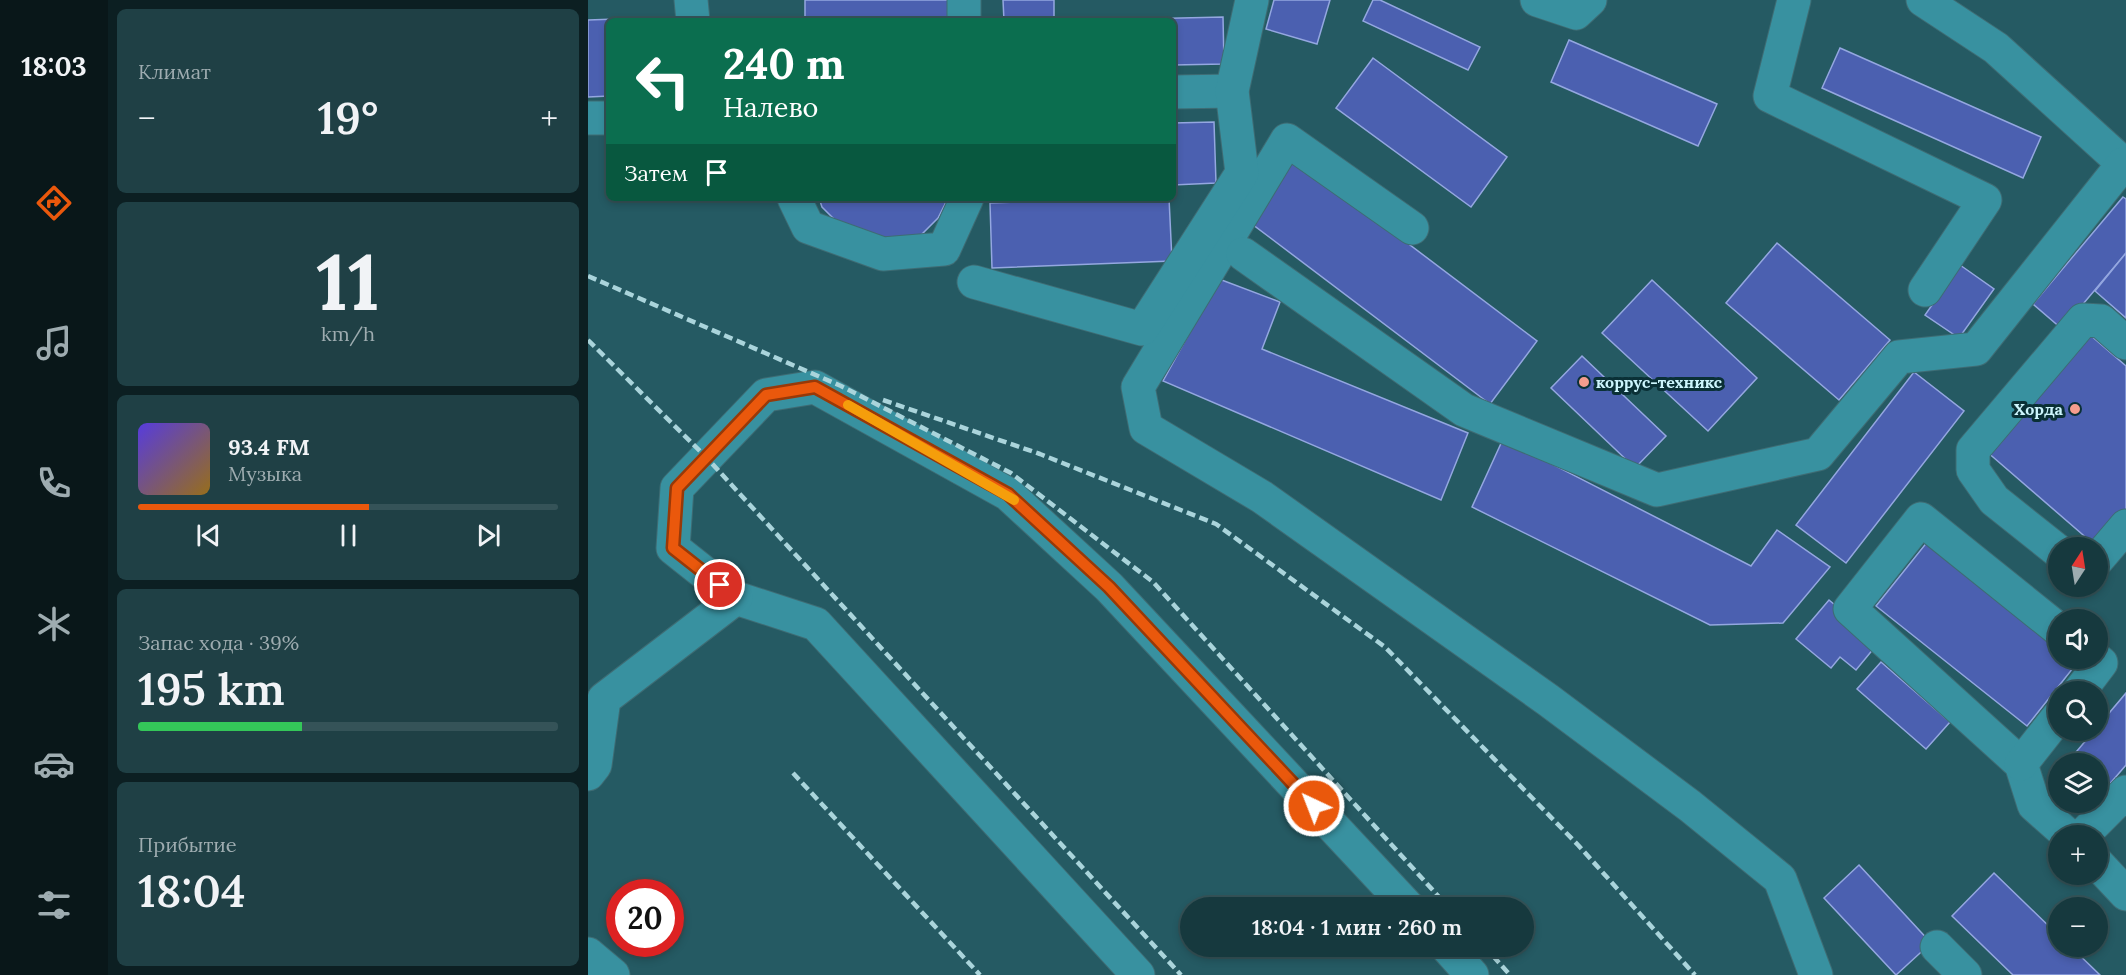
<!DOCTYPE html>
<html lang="ru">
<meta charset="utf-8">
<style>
body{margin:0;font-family:Lora,serif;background:#1f4045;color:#f1f3f6;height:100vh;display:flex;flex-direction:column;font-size:22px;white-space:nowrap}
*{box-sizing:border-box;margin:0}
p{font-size:20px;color:#9eacb0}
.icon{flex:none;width:33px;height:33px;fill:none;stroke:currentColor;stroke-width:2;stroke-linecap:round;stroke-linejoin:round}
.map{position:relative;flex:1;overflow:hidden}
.panel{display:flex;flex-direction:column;gap:9px;padding:9px;background:#0c1f22;width:480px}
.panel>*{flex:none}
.hud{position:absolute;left:18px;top:18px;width:570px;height:183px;border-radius:9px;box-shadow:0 3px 9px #0003,0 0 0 2px #355358;background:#0b6e4f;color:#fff;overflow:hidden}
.needle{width:39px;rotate:12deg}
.fabs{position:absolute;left:1460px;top:537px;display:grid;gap:12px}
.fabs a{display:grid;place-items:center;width:60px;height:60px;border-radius:50%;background:#16393e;box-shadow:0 3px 9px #0003,0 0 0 2px #355358;font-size:30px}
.speed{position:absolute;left:18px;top:879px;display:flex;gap:12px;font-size:30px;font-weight:700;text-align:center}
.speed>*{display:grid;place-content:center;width:78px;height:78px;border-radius:50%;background:#16393e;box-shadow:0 3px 9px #0003,0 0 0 2px #355358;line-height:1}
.speed .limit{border:9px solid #d22;background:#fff;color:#111}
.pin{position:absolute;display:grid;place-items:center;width:51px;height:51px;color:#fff;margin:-26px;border:3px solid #fff;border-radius:50%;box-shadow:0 2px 6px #0007}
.me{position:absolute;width:66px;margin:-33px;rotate:317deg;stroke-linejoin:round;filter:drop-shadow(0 0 4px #0008)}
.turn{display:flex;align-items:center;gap:21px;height:126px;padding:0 18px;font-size:27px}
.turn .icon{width:78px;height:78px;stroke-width:2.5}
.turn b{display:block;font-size:42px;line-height:51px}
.then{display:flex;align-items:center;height:57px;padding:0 18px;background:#0003;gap:12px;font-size:22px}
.big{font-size:45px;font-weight:600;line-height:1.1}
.panel .tile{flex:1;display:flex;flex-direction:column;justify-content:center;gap:9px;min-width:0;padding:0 21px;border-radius:9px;background:#1f4045}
.panel .dial{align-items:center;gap:0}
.dial b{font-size:78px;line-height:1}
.song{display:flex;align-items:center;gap:18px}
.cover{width:72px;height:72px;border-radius:9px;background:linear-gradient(135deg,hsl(250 70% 55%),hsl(40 70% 35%))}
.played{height:6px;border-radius:3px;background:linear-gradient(90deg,#ea580c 55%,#355358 55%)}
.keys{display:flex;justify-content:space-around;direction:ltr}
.heat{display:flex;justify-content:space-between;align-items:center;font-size:33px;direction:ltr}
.charge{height:9px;border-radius:4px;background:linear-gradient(90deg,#34c759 39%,#355358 0)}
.trip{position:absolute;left:592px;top:897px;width:354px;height:60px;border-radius:30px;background:#16393e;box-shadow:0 3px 9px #0003,0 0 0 2px #355358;font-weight:600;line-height:60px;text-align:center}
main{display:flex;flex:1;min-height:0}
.tab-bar{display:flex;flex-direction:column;width:108px;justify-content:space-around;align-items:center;background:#091719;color:#9eacb0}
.tab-bar .icon{width:42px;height:42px}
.tab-bar .on{color:#ea580c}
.tab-bar b{font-size:27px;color:#f1f3f6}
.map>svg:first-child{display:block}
</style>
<main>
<nav class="tab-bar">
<b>18:03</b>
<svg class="icon on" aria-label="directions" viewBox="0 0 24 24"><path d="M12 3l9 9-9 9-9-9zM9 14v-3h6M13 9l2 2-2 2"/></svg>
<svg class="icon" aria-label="music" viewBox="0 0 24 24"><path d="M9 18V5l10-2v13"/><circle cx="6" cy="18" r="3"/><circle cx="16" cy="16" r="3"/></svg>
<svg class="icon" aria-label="phone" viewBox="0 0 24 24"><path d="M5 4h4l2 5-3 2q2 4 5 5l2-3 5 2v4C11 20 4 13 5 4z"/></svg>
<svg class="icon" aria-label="climate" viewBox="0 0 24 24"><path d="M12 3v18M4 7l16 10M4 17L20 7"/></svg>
<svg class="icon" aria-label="car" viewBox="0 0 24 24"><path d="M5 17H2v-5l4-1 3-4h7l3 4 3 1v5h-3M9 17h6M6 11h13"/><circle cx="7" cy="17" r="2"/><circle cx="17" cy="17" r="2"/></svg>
<svg class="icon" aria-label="filters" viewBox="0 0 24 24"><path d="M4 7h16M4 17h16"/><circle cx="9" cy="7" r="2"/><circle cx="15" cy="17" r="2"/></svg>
</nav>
<section class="panel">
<div class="tile"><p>Климат</p>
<div class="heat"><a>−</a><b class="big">19°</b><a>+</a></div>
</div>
<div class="tile dial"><b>11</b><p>km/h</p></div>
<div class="tile">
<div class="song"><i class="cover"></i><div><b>93.4 FM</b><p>Музыка</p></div></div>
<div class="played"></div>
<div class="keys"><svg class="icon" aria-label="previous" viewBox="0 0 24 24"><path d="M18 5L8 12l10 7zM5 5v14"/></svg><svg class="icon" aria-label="pause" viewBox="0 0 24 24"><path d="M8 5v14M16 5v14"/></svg><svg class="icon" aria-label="next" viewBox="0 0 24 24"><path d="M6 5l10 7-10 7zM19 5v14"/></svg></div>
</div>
<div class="tile"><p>Запас хода · 39%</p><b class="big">195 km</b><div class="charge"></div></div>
<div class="tile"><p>Прибытие</p><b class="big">18:04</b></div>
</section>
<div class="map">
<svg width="1538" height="975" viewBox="0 0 1538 975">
<rect width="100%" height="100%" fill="#1d4c53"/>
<path fill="#255a63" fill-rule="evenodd" d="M0 0H1538V975H0ZM21 21H585V198H21ZM1470 548H1509V586H1470ZM1470 620H1509V658H1470ZM1470 692H1509V730H1470ZM1470 764H1509V802H1470ZM1470 836H1509V874H1470ZM32 892H82V944H32ZM603 908H936V946H603ZM1470 908H1509V946H1470Z"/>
<g fill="#4b60b0" stroke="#94a7e0" stroke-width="1.5">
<polygon points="217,0 361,0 362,21 217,21"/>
<polygon points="415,0 466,0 466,21 635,17 636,64 585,65 585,21 416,21"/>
<polygon points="686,0 742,0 729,44 678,29"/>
<polygon points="785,0 792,0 892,47 880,70 775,21"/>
<polygon points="84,17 84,21 21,21 21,96 0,97 0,20"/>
<polygon points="981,40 1129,104 1110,146 963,82"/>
<polygon points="1252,48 1453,137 1435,178 1234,88"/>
<polygon points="785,58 919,157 883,207 748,108"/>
<polygon points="626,122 628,183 585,185 585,123"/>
<polygon points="707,158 949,341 902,404 660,221"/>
<polygon points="1535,197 1538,199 1538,253 1474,329 1445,304"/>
<polygon points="231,198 360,198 350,218 332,236 308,242 254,227 234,207"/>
<polygon points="534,198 581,198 584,261 404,268 402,203"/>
<polygon points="1189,243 1302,340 1251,400 1138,303"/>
<polygon points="1538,253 1538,318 1507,291"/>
<polygon points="1372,265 1406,289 1371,338 1337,315"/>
<polygon points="631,279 692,302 674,349 880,433 853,500 575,381"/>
<polygon points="1064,280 1169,378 1120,431 1014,333"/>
<polygon points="1501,334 1538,366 1538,513 1509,547 1398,451"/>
<polygon points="994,356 1078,436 1047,468 963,388"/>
<polygon points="1326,372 1376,411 1258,563 1208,525"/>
<polygon points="915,439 1163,566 1189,530 1242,567 1195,623 1122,625 884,507"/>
<polygon points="1344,536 1470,638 1470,658 1493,658 1439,726 1288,606"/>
<polygon points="1241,600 1291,642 1268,670 1252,657 1243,668 1208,639"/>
<polygon points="1293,662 1362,722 1338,749 1269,689"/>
<polygon points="1538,693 1538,765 1513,794 1509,790 1509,764 1478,764"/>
<polygon points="1271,865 1343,943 1308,975 1236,898"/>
<polygon points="1406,873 1470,935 1470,946 1482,946 1512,975 1425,975 1364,916"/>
</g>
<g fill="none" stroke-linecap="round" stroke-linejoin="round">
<g stroke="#3e6c74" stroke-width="35">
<g id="minor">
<polyline points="103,0 105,21"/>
<polyline points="376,0 376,21"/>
<polyline points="949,0 988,13 1002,0"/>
<polyline points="1206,0 1182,96 1397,200 1337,290"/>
<polyline points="1335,0 1408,48 1538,166"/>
<polyline points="585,92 644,91"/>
<polyline points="0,118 21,118"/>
<polyline points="206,198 220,227 295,254 356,249 379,198"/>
<polyline points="824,228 699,140 550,387 558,428 674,497 960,700 1102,806 1192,879 1228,975"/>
<polyline points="655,254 876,410 1069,490 1230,454 1311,357 1388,349 1535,164"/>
<polyline points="386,282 554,329 654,173 644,91 664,0"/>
<polyline points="1470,551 1406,500 1385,470 1385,450 1495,320 1513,321 1538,343"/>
<polyline points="1509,560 1538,526"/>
<polyline points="148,598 228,624 550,975"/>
<polyline points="1470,629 1333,519 1262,609 1433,764 1446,805 1481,836"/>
<polyline points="1491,692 1513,663 1507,658"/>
<polyline points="1433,764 1470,717"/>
<polyline points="0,774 7,765 16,699 148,598 85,548 89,488 178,395 227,387 420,494 521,587 821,908"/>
<polyline points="1494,836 1538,792"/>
<polyline points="1509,863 1538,894"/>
<polyline points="858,946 884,975"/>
<polyline points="1349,947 1377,975"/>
<polyline points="0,954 25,975"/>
</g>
</g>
<use href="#minor" stroke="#3891a0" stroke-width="33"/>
<g stroke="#aad4db" stroke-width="4.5" stroke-dasharray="9 4.5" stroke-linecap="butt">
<polyline points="0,276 253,386 423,473 565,582 861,908"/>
<polyline points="0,340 118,457 593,975"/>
<polyline points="295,400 452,454 628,524 797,647 990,845 1107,975"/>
<polyline points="205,773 392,975"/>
<polyline points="896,946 922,975"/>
</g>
</g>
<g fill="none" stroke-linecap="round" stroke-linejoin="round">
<g stroke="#983908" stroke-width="15">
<polyline id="route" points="132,585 85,548 89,488 178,395 227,387 420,494 521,587 726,806"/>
</g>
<use href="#route" stroke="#ea580c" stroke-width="10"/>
<polyline stroke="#f59e0b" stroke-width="10" points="260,405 426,500"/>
</g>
<g fill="#f59d8e" stroke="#0a3036" stroke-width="2">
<circle cx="996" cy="382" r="6"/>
<circle cx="1487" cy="409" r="6"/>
</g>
<g text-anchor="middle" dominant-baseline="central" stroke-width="6" stroke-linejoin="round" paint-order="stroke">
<g font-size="16" font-weight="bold" fill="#cdf5fd" stroke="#0a3036" text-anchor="start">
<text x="1008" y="382">коррус-техникс</text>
<text x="1475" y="409" text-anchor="end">Хорда</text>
</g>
</g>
</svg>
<div class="fabs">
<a><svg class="needle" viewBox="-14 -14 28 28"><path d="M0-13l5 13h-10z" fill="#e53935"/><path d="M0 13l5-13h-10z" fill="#9eacb0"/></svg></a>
<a><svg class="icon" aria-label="sound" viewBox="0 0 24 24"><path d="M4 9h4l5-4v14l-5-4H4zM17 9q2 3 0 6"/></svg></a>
<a><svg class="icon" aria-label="search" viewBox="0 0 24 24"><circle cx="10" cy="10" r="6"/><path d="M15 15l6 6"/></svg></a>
<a><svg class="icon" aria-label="layers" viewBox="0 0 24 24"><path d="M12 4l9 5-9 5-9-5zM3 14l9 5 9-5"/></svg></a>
<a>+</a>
<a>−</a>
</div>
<div class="speed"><div class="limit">20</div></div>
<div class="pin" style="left:132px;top:585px;background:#d93025"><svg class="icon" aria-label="arrive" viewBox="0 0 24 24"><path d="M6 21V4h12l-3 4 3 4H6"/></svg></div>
<svg class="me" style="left:726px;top:806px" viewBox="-20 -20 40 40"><circle r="17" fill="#ea580c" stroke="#fff" stroke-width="3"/><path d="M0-11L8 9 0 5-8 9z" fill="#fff"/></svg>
<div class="trip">18:04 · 1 мин · 260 m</div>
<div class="hud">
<div class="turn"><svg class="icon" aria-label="left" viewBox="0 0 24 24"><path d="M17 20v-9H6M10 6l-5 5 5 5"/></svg><div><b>240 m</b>Налево</div></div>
<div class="then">Затем<svg class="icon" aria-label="arrive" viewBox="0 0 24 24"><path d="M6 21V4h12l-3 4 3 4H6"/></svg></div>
</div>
</div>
</main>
